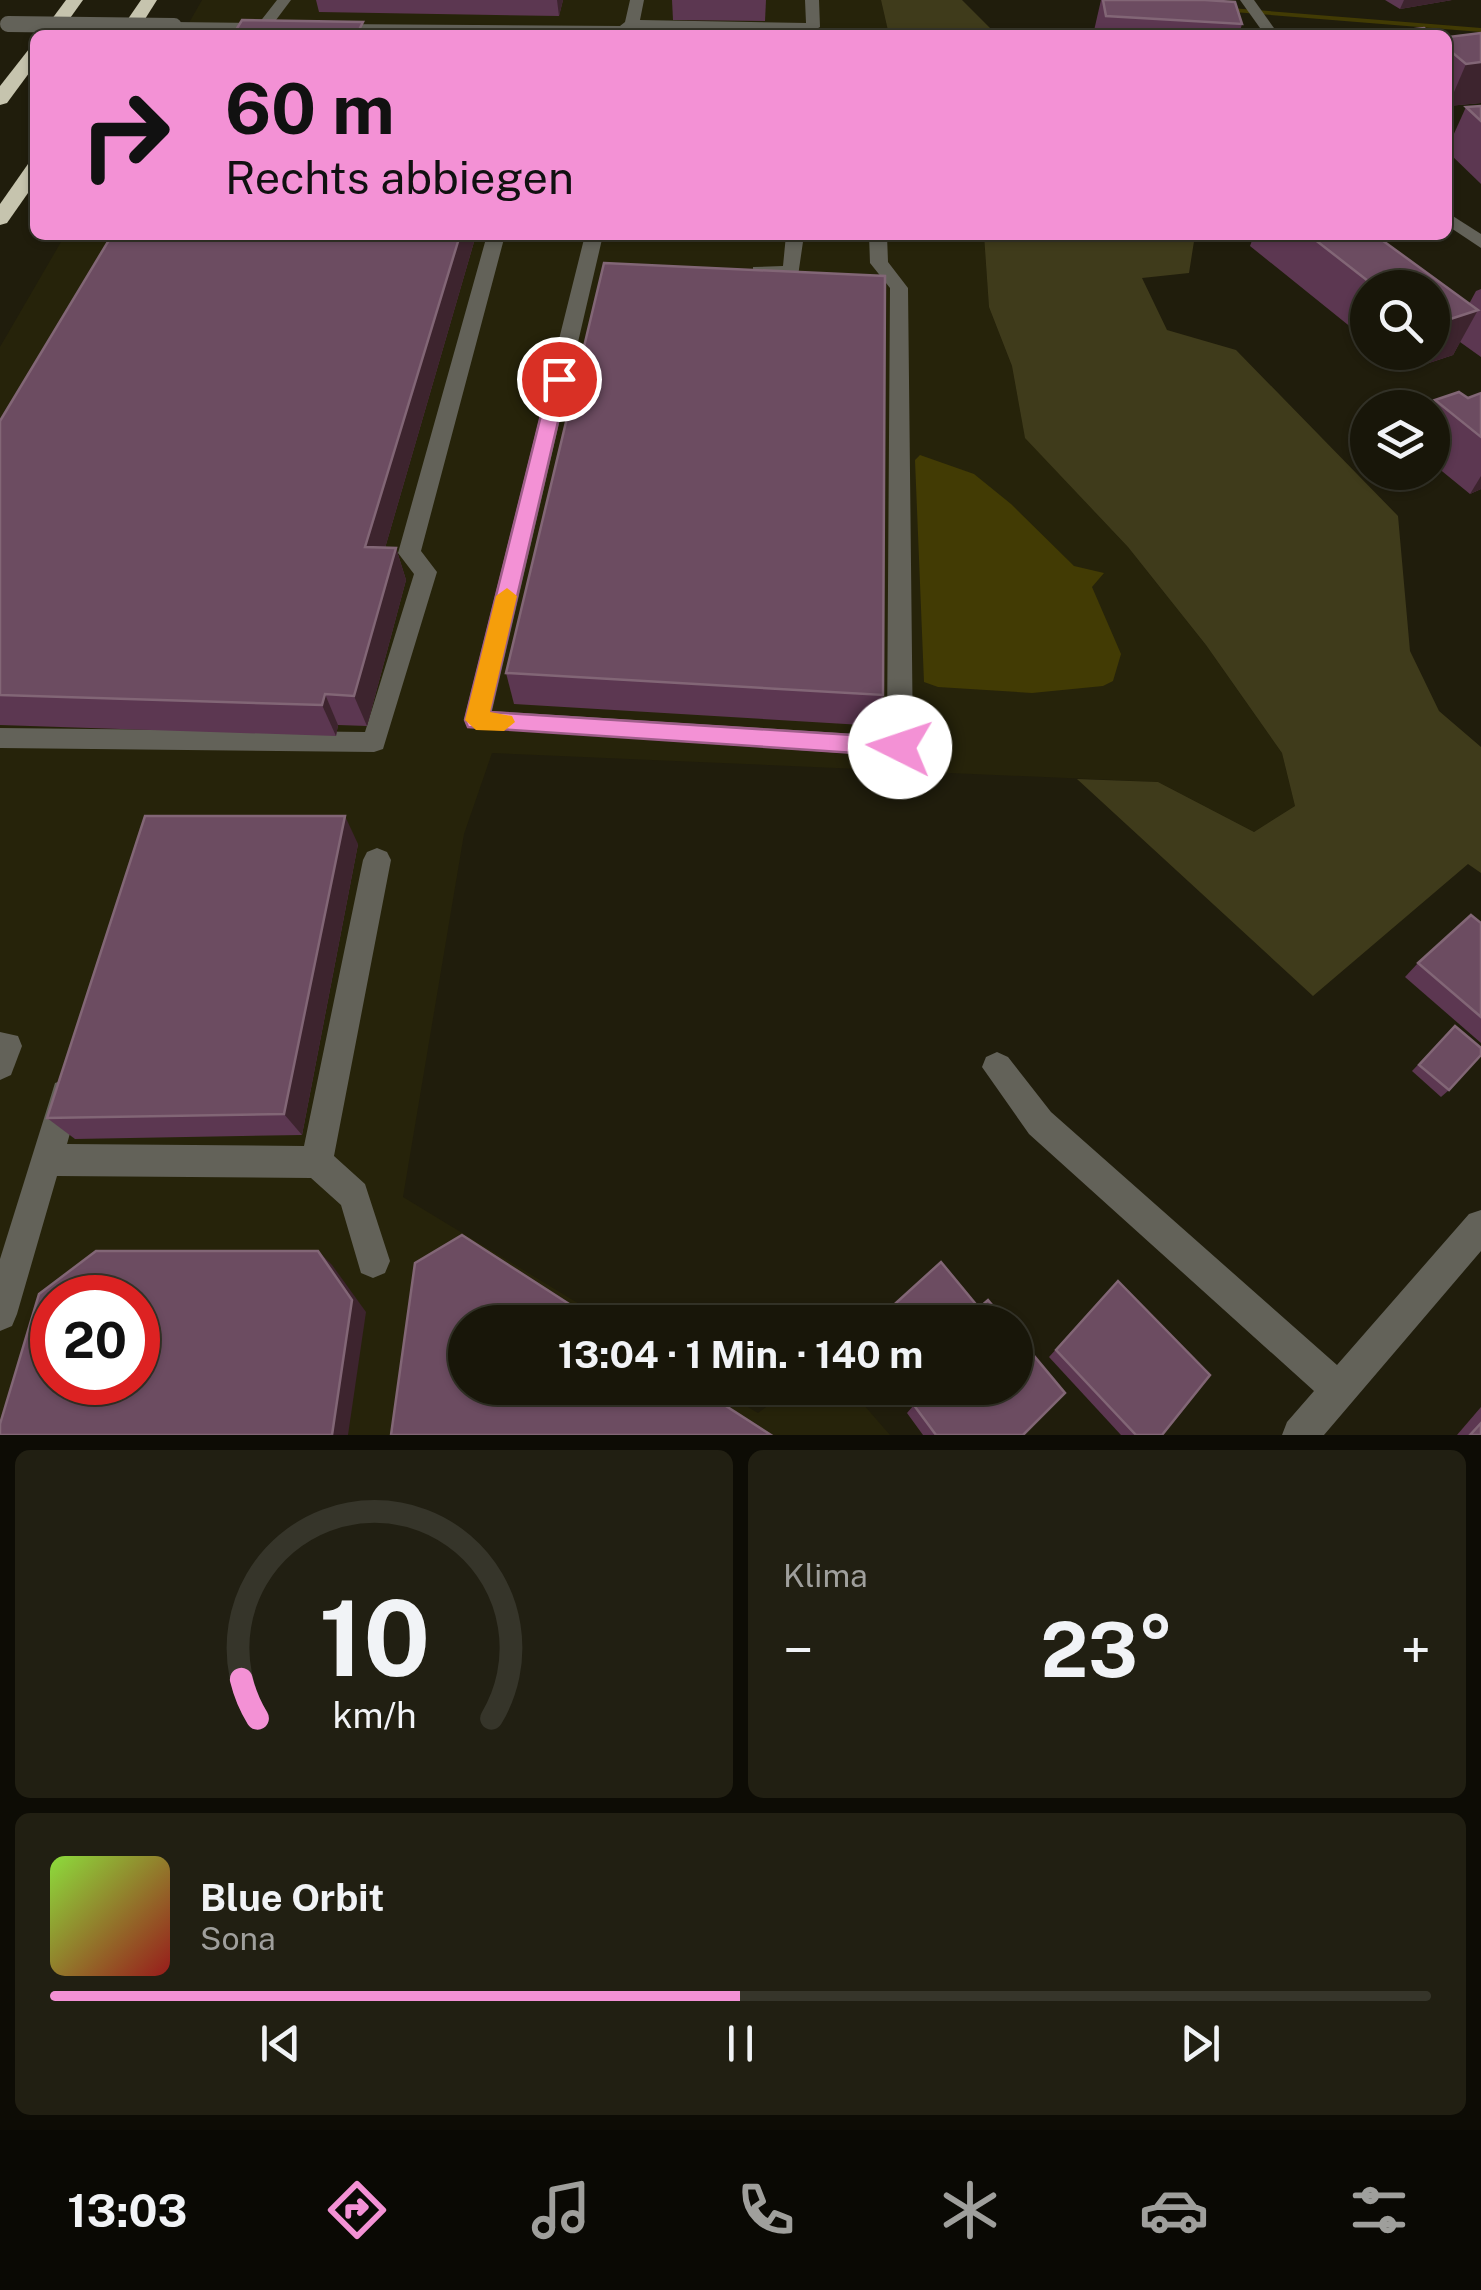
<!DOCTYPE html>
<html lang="de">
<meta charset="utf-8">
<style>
body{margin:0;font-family:"Public Sans",sans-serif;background:#211f12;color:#f1f3f6;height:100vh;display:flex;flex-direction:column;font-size:38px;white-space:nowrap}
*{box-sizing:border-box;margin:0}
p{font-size:32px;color:#9f9f9c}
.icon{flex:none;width:55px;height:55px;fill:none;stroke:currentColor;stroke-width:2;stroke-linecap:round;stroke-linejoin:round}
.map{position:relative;height:1435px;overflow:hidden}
.panel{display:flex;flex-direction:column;gap:15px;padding:15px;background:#0d0c05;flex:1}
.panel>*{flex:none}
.hud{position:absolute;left:30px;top:30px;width:1422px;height:210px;border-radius:15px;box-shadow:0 2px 8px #0004,0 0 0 2px #36352a;background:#f391d5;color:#111;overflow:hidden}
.tools{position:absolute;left:1350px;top:270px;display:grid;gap:20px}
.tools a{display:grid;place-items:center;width:100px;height:100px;border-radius:50%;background:#181609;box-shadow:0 2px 8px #0004,0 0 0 2px #36352a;font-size:50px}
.speed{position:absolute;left:30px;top:1275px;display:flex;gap:20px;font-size:50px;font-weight:700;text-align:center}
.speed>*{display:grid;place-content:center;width:130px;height:130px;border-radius:50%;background:#181609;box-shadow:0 2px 8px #0004,0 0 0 2px #36352a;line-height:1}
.speed .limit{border:15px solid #d22;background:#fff;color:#111}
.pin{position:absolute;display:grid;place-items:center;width:85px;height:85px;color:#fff;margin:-42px;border:5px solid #fff;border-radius:50%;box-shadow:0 2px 10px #0007}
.me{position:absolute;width:110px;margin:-55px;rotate:274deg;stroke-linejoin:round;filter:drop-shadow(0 0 8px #0008)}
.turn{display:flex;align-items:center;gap:35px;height:210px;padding:0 30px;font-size:45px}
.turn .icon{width:130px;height:130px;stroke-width:2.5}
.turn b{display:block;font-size:70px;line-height:85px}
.big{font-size:75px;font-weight:700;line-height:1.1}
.panel .card{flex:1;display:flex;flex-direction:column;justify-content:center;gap:15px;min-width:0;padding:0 35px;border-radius:15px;background:#211f12}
.panel .dial{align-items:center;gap:0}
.dial svg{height:260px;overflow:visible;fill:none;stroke:#36352a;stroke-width:7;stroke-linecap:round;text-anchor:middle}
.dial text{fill:#f1f3f6;stroke:none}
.song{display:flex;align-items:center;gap:30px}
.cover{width:120px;height:120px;border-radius:15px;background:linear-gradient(135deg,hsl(90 70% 55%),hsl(0 70% 35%))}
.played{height:10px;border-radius:5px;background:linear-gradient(90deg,#f391d5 50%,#36352a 50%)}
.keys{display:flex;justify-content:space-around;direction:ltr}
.heat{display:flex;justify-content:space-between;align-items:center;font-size:55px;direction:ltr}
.panel .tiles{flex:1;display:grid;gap:15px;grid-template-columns:1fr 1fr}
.card:last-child{grid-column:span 2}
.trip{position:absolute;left:448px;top:1305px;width:585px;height:100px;border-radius:50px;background:#181609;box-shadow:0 2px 8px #0004,0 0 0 2px #36352a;font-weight:700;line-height:100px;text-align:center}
.tabs{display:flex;height:160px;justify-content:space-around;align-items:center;background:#0a0904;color:#9f9f9c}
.tabs .icon{width:70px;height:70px}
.tabs .on{color:#f391d5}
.tabs b{font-size:45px;color:#f1f3f6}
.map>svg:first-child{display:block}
</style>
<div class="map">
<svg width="1481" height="1435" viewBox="0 0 1481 1435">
<rect width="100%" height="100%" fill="#201d0c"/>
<g fill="#26230a" fill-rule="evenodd">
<polygon points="202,0 881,0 889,35 182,35"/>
<path d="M65 235H984L989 307 1012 366 1025 437 1128 547 1206 645 1282 753 1295 806 1254 832 1158 782 492 753 464 834 403 1197 609 1322H465V1388H716L758 1413 792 1388H849L890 1435H0V347ZM52 1298H138V1382H52Z"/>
</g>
<g fill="#3f3b1b">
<polygon points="881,0 962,0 997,35 889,35"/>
<polygon points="984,235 1195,235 1189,273 1142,278 1167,330 1236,350 1398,516 1410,651 1439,711 1481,747 1481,873 1468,864 1313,996 1077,779 1158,782 1254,832 1295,806 1282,753 1206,645 1128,547 1025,438 1012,366 989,307"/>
</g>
<polygon fill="#423b04" points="920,455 974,474 1011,504 1074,566 1104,573 1092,587 1121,654 1113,681 1103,686 1032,693 938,687 924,682 915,460"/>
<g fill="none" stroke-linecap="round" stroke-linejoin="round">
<polygon fill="#423b04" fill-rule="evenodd" points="1218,7 1481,28 1481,32 1221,11 1217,9"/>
<g fill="#636259" fill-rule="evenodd">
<polygon points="277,0 291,0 273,24 274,30 269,31 174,30 167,26 174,22 259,23"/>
<polygon points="630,0 644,0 640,20 806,23 805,0 819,0 820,27 813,31 635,28 623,34 334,32 327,28 334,24 620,26 625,22"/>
<polygon points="1240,0 1254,0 1279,35 1265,35"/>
<polygon points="1448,213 1481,234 1481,248 1448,226"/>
<polygon points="487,235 505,235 421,551 437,572 383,749 374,752 0,748 0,728 365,732 414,574 398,553"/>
<polygon points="585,235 603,235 492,711 887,736 890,288 870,263 869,235 887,235 888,262 908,288 913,747 909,754 900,757 468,727 464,720"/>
<polygon points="786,235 804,235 798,276 753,275 753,267 783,266"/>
<polygon points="377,848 387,852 391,860 334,1156 365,1184 390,1261 385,1273 373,1278 361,1273 341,1205 311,1178 57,1176 17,1314 12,1326 0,1331 0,1259 55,1083 66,1079 77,1083 81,1094 67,1144 304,1146 363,860 367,852"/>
<polygon points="0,1032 18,1036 22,1046 11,1075 0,1080"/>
<polygon points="997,1052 1008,1057 1051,1112 1337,1365 1469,1214 1481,1210 1481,1251 1324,1435 1282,1435 1287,1422 1314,1391 1029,1134 982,1067 986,1057"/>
</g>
<g fill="#c6c4ae" fill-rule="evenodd">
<polygon points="66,0 83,0 58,35 40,35"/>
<polygon points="141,0 157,0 135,35 117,35"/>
<polygon points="35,48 35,65 7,103 0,105 0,86 29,49"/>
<polygon points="35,162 35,183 7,223 0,225 0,204 28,164"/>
</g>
<polyline stroke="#636259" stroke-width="16" points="8,24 174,26"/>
</g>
<g fill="#5c3751">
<polygon points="316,0 563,0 559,16 319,12"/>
<polygon points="672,0 766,0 765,21 673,20"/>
<polygon points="1101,0 1205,0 1242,24 1239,35 1093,35"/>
<polygon points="1385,0 1452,0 1400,9"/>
<polygon points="1481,33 1481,103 1448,106 1448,37"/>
<polygon points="1481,106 1481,184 1448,152 1448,147 1466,107"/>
<polygon points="112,235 476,235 385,548 396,548 406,580 367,726 338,725 336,736 0,725 0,421"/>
<polygon points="704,235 768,235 768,238"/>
<polygon points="1254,235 1375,235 1469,304 1476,291 1481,289 1481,357 1460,342 1453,355 1405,371 1382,352 1432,352 1432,288 1368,288 1368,341 1250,246"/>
<polygon points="1481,393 1481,489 1470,494 1432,463 1432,408 1431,408 1435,400 1468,398"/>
<polygon points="506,673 883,695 879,726 514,704"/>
<polygon points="358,844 302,1135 75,1139 47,1118"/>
<polygon points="1481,923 1481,1043 1405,977 1418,963"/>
<polygon points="1455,1026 1449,1090 1441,1097 1412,1071"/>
<polygon points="1118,1281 1162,1435 1121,1435 1049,1357"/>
<polygon points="911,1388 1015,1388 1023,1435 923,1435 907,1413 920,1398"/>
<polygon points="1481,1407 1481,1435 1457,1435"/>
</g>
<g fill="#3d242e">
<polygon points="557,0 563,0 559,16"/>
<polygon points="1404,0 1452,0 1400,9"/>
<polygon points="1481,62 1481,103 1448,106 1466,64"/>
<polygon points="460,235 476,235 376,579 365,547"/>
<polygon points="1478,310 1453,355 1405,371 1415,352 1432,352 1432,325"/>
<polygon points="1481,476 1481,489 1470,494"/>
<polygon points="396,548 406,580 367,726 354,696"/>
<polygon points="325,694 338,725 336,736 322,705"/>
<polygon points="345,816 358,844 302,1135 284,1114"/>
<polygon points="318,1251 332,1265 366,1312 348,1435 332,1435"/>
</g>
<g fill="#6c4c61" stroke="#826676" stroke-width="2.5" fill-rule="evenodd">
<polygon points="1103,0 1205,0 1235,2 1242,24 1106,16"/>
<polygon points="242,20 363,22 359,30 522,33 521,35 233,35"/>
<polygon points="1424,28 1432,35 1374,35 1373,34"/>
<polygon points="1481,33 1481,62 1466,64 1453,53 1448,54 1448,37"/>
<polygon points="1481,106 1481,121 1466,107"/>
<polygon points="112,235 460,235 365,547 396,548 354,696 325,694 322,705 0,695 0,421"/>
<polygon points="1309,235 1375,235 1478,310 1432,325 1432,288 1377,288"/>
<polygon points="604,263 885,276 883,695 506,673"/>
<polygon points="1459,392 1468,398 1481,393 1481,437 1435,400"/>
<polygon points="145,816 345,816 284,1114 47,1118"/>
<polygon points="1471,915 1481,923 1481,1017 1418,963"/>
<polygon points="1455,1026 1481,1048 1481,1055 1449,1090 1419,1065"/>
<polygon points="462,1235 597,1322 465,1322 465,1388 698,1388 771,1435 391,1435 415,1263"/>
<path d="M96 1251H318L352 1300 332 1435H0V1424L39 1294ZM52 1298H138V1382H52Z"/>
<polygon points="941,1262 979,1308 988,1300 1006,1322 875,1322"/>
<polygon points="1118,1281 1210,1375 1162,1435 1136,1435 1056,1350"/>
<polygon points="1015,1333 1065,1393 1023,1435 936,1435 913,1404 928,1390 925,1388 1015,1388"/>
<polygon points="1481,1423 1481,1435 1470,1435"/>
</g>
<polygon fill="#f391d5" stroke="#9e5e8a" stroke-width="2.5" points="559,373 568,379 490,712 900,738 909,740 912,747 909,754 900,756 468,727 465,720 550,379"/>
<polygon fill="#f59e0b" points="507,588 517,596 490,712 512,716 515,722 504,731 476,730 465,720 496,596"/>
</svg>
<div class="tools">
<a><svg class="icon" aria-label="search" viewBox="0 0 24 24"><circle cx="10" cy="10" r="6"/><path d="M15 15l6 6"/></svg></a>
<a><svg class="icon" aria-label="layers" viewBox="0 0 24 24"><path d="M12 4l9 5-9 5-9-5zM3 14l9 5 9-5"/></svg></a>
</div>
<div class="speed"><div class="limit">20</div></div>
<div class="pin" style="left:559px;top:379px;background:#d93025"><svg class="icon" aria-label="arrive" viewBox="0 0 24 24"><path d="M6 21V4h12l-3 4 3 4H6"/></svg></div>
<svg class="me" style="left:900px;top:747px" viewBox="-20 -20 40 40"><circle r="19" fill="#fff"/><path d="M0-13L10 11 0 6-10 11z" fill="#f391d5"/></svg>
<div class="trip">13:04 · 1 Min. · 140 m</div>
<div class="hud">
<div class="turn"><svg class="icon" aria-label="right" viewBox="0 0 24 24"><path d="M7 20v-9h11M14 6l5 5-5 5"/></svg><div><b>60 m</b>Rechts abbiegen</div></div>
</div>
</div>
<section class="panel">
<div class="tiles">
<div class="card dial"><svg viewBox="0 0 100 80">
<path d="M14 69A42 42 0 1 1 86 69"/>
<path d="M14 69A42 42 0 0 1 9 57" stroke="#f391d5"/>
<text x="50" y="56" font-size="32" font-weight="700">10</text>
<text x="50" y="72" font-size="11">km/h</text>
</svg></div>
<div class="card"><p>Klima</p>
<div class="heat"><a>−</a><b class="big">23°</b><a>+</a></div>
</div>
<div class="card">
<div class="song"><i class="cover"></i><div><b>Blue Orbit</b><p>Sona</p></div></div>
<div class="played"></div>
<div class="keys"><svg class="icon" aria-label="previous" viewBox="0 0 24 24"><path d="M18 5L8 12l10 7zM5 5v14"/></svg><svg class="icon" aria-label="pause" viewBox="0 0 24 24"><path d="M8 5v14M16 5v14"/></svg><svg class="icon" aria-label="next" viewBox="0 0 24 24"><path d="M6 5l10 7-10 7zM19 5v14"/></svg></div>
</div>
</div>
</section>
<nav class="tabs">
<b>13:03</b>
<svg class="icon on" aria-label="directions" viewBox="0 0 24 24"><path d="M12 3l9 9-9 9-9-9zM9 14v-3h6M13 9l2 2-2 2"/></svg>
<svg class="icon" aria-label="music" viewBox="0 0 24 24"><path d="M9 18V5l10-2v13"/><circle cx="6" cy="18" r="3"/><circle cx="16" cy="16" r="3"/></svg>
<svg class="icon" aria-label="phone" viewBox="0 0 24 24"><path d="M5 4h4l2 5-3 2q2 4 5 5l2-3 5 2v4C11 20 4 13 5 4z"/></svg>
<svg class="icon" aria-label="climate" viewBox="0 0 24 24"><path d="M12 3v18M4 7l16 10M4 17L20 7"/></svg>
<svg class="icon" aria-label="car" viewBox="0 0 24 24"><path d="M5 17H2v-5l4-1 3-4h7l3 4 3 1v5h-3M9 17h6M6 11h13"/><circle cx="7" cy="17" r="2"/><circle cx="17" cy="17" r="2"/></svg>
<svg class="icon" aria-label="filters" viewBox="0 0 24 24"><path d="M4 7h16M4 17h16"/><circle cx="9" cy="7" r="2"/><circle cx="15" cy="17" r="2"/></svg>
</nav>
